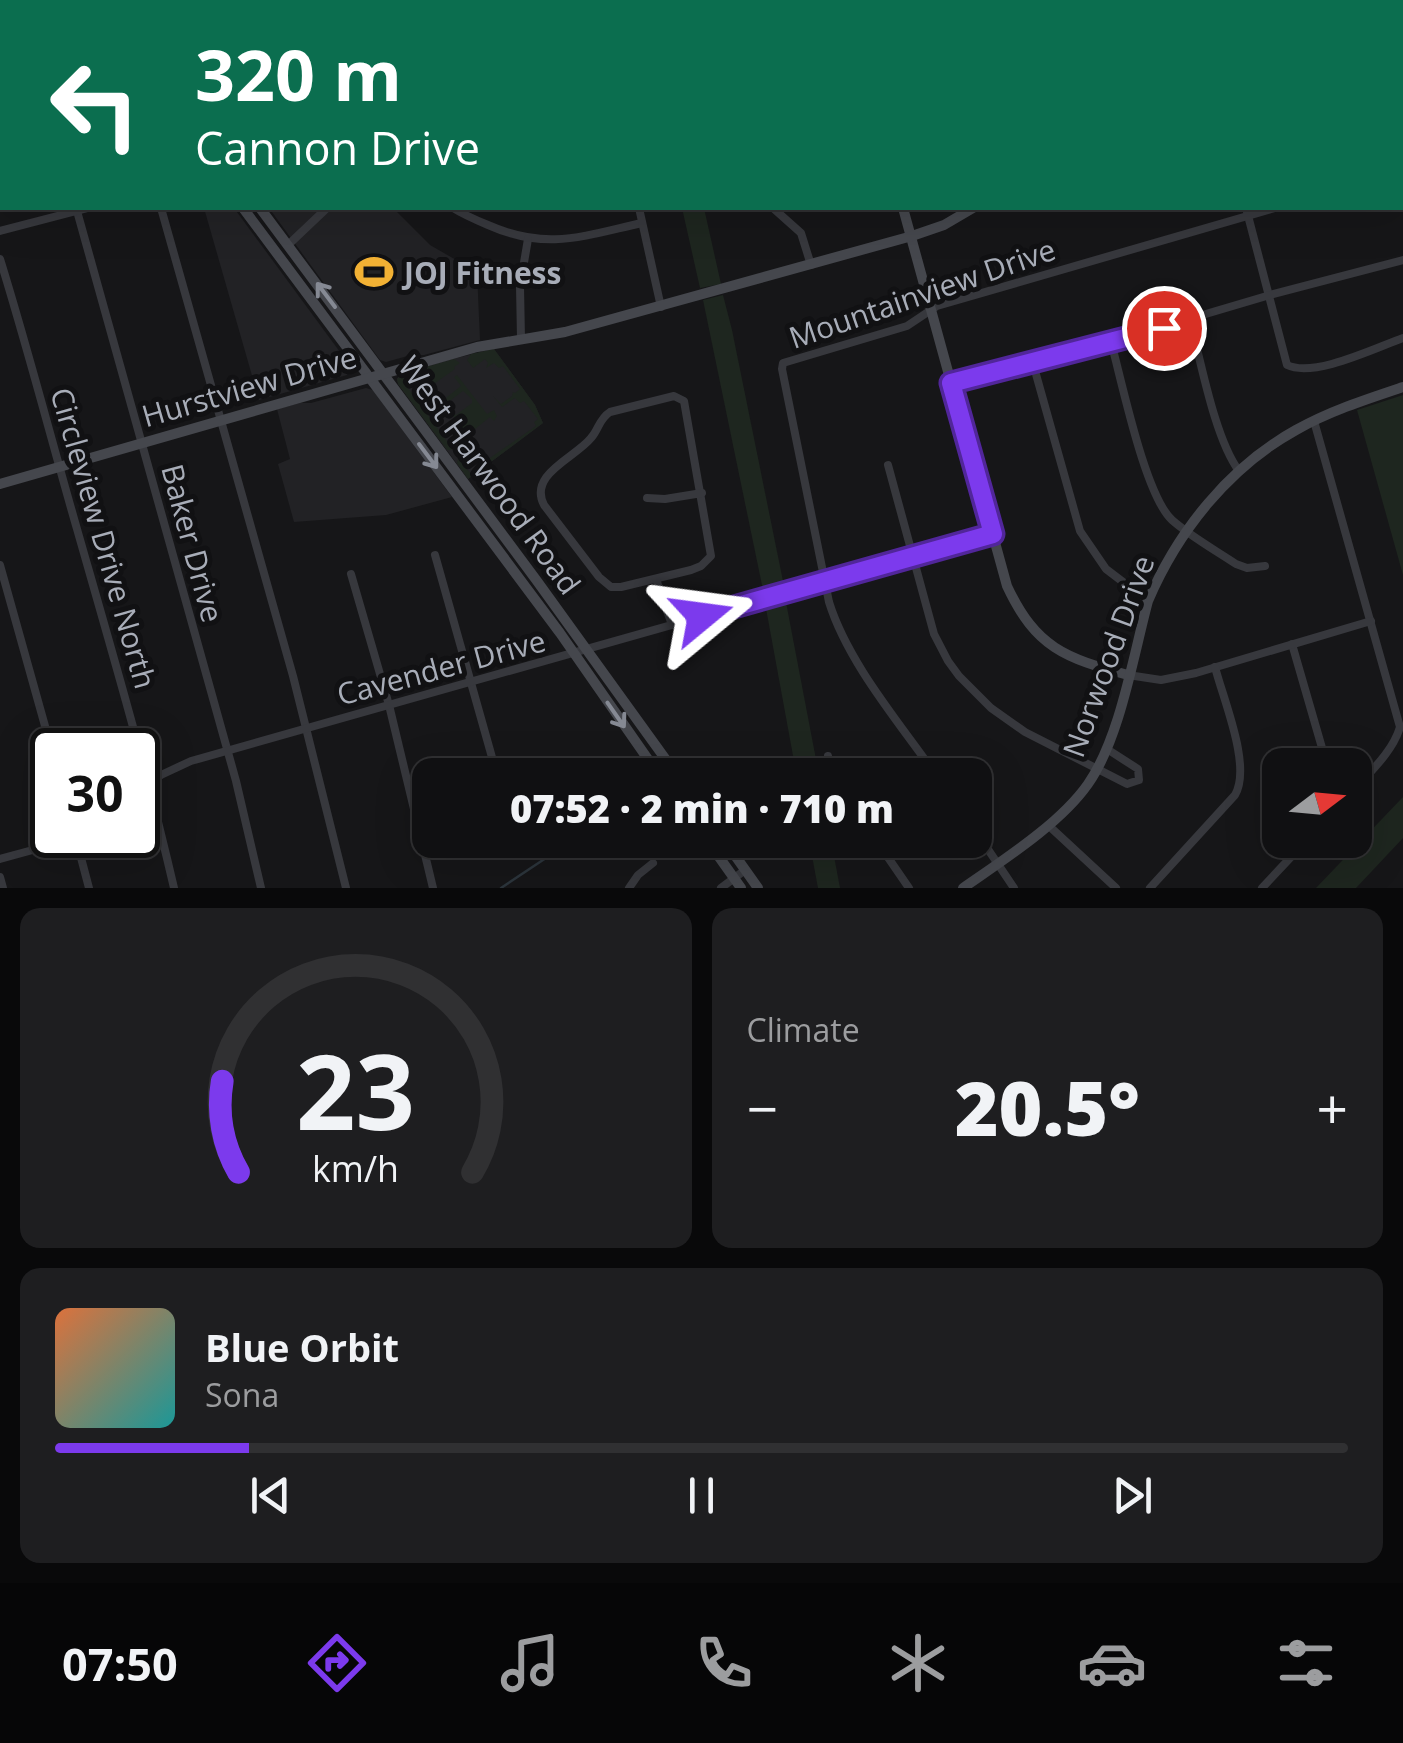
<!DOCTYPE html>
<meta charset="utf-8">
<style>
body{margin:0;font-family:"Open Sans",sans-serif;background:#1e1e20;color:#f1f3f6;height:100vh;display:flex;flex-direction:column;font-size:38px;white-space:nowrap}
*{box-sizing:border-box;margin:0}
p{font-size:32px;color:#9c9d9f}
.icon{flex:none;width:55px;height:55px;fill:none;stroke:currentColor;stroke-width:2;stroke-linecap:round;stroke-linejoin:round}
.map{position:relative;height:888px;overflow:hidden}
.side{display:flex;flex-direction:column;gap:20px;padding:20px;background:#09090a;flex:1}
.side>*{flex:none}
.banner{position:absolute;left:0px;top:0px;width:1405px;height:210px;box-shadow:0 10px 40px #0002,0 0 0 2px #303032;background:#0b6e4f;color:#fff;overflow:hidden}
.needle{width:65px;rotate:74deg}
.tools{position:absolute;left:1262px;top:748px;display:grid;gap:20px}
.tools a{display:grid;place-items:center;width:110px;height:110px;border-radius:20px;background:#101012;box-shadow:0 10px 40px #0002,0 0 0 2px #303032;font-size:50px}
.speed{position:absolute;left:30px;top:728px;display:flex;gap:20px;font-size:50px;font-weight:700;text-align:center}
.speed>*{display:grid;place-content:center;width:130px;height:130px;border-radius:50%;background:#101012;box-shadow:0 10px 40px #0002,0 0 0 2px #303032;line-height:1}
.speed .limit{border:5px solid #111;border-radius:15px;background:#fff;color:#111}
.pin{position:absolute;display:grid;place-items:center;width:85px;height:85px;color:#fff;margin:-42px;border:5px solid #fff;border-radius:50%;box-shadow:0 2px 10px #0007}
.me{position:absolute;width:110px;margin:-55px;rotate:74deg;stroke-linejoin:round;filter:drop-shadow(0 0 8px #0008)}
.turn{display:flex;align-items:center;gap:35px;height:210px;padding:0 30px;font-size:45px}
.turn .icon{width:130px;height:130px;stroke-width:2.5}
.turn b{display:block;font-size:70px;line-height:85px}
.big{font-size:75px;font-weight:800;line-height:1.1}
.side .card{flex:1;display:flex;flex-direction:column;justify-content:center;gap:15px;min-width:0;padding:0 35px;border-radius:20px;background:#1e1e20}
.side .dial{align-items:center;gap:0}
.dial svg{height:260px;overflow:visible;fill:none;stroke:#303032;stroke-width:7;stroke-linecap:round;text-anchor:middle}
.dial text{fill:#f1f3f6;stroke:none}
.song{display:flex;align-items:center;gap:30px}
.cover{width:120px;height:120px;border-radius:15px;background:linear-gradient(135deg,hsl(20 70% 55%),hsl(180 70% 35%))}
.played{height:10px;border-radius:5px;background:linear-gradient(90deg,#7c3aed 15%,#303032 15%)}
.keys{display:flex;justify-content:space-around;direction:ltr}
.heat{display:flex;justify-content:space-between;align-items:center;font-size:55px;direction:ltr}
.side .tiles{flex:1;display:grid;gap:20px;grid-template-columns:1fr 1fr}
.card:last-child{grid-column:span 2}
.trip{position:absolute;left:412px;top:758px;width:580px;height:100px;border-radius:20px;background:#101012;box-shadow:0 10px 40px #0002,0 0 0 2px #303032;font-weight:800;line-height:100px;text-align:center}
.menu{display:flex;height:160px;justify-content:space-around;align-items:center;background:#060607;color:#9c9d9f}
.menu .icon{width:70px;height:70px}
.menu .selected{color:#7c3aed}
.menu b{font-size:45px;color:#f1f3f6}
.map>svg:first-child{display:block}
</style>
<div class="map">
<svg width="1403" height="888" viewBox="0 0 1403 888">
<rect width="100%" height="100%" fill="#161618"/>
<g fill="#222225">
<polygon points="204,208 234,208 351,367 347,375 259,400"/>
<polygon points="269,208 393,208 430,245 477,272 480,340 424,355 411,355 386,362 380,360"/>
<polygon points="494,349 535,405 543,423 468,479 398,384 397,379 399,376 444,361"/>
<polygon points="366,388 373,390 452,497 386,515 294,522 278,464 290,459 277,409 300,403 311,403"/>
</g>
<g fill="#1e261f">
<polygon points="682,208 704,208 721,284 700,288"/>
<polygon points="723,295 732,330 784,586 763,590 703,300"/>
<polygon points="494,349 535,405 543,423 468,479 457,463 459,456 464,454 460,460 470,473 486,461 480,452 487,460 536,426 534,422 538,419 524,401 520,403 515,398 502,407 493,396 501,404 512,396 513,392 515,393 520,389 503,366 499,368 494,363 486,368 488,363 485,359 473,368 467,360 471,354"/>
<polygon points="454,359 460,363 454,367 455,369 431,386 423,376 410,376 407,382 408,388 446,440 449,443 453,442 457,447 450,450 447,450 442,443 398,384 397,379 402,374"/>
<polygon points="457,375 487,414 494,410 497,416 494,421 490,417 464,438 465,443 460,437 465,433 451,413 456,415 472,403 472,399 463,391 447,403 448,408 442,401 461,386 454,377"/>
<polygon points="1403,395 1403,575 1357,410"/>
<polygon points="785,597 819,775 797,775 794,761 765,603"/>
<polygon points="1403,797 1403,838 1356,888 1316,888"/>
<polygon points="809,840 831,840 840,888 818,888"/>
</g>
<g fill="none" stroke-linecap="round" stroke-linejoin="round">
<g stroke="#2c353c" stroke-width="2.5">
<polyline points="211,0 221,2"/>
<polyline points="76,2 88,0"/>
<polyline points="252,2 273,0"/>
<polyline points="0,22 2,22"/>
<polyline points="501,888 573,840"/>
</g>
<g stroke="#37383d" stroke-width="8">
<polyline points="483,0 485,2"/>
<polyline points="591,0 591,2"/>
<polyline points="701,0 701,2"/>
<polyline points="895,0 896,2"/>
<polyline points="977,0 978,2"/>
<polyline points="1060,0 1061,2"/>
<polyline points="1376,0 1377,2"/>
<polyline points="390,2 393,0"/>
<polyline points="754,2 763,0"/>
<polyline points="1192,2 1197,0"/>
<polyline points="1402,10 1403,9"/>
<polyline points="1402,172 1403,172"/>
<polyline points="161,208 293,676 346,888"/>
<path d="M453 208C464 215 476 220 488 225 547 251 583 236 642 223"/>
<polyline points="639,208 661,307"/>
<polyline points="773,208 801,233 811,265"/>
<path d="M1246 208 1287 365C1314 378 1375 348 1403 338"/>
<polyline points="77,211 236,781 261,888"/>
<polyline points="0,231 88,208"/>
<polyline points="288,245 327,208"/>
<path d="M0 259C28 349 51 439 77 529 111 648 146 767 174 888"/>
<path d="M1190 320C1201 362 1215 439 1239 471"/>
<polyline points="521,339 520,286 528,239"/>
<path d="M1111 342C1122 382 1145 495 1172 520 1190 536 1215 550 1236 564L1247 568 1265 566"/>
<polyline points="1032,360 1080,531 1106,569 1148,601"/>
<polyline points="951,383 1032,360 1111,342 1270,295 1403,260"/>
<path d="M674 396 684 401 711 556 701 566 691 570 621 587H611L599 577 544 505C528 474 575 458 591 438 599 429 599 419 610 412Z"/>
<path d="M1314 421 1400 727C1393 751 1371 771 1355 789"/>
<polyline points="888,465 934,634 948,661 959,676 991,708 1025,732 1127,784 1139,780 1138,769 1107,749"/>
<polyline points="647,498 665,499 702,493"/>
<polyline points="435,555 497,775"/>
<polyline points="0,565 52,751"/>
<polyline points="351,574 389,705 433,888"/>
<polyline points="656,579 672,625"/>
<polyline points="1292,644 1327,765"/>
<polyline points="1128,675 1161,680 1196,673 1371,621"/>
<polyline points="828,756 832,775"/>
<polyline points="567,775 582,766"/>
<path d="M936 775C899 722 848 663 829 602L782 369 783 363 907 326 937 306 1275 208"/>
<polyline points="138,791 161,775 191,761 993,534"/>
<polyline points="1048,825 1116,888"/>
<polyline points="975,830 1014,888"/>
<polyline points="876,840 909,888"/>
<polyline points="0,859 40,848 75,835 89,888"/>
<polyline points="0,877 3,888"/>
<polyline points="629,888 638,875 653,863"/>
<polyline points="721,888 745,870"/>
<path d="M1150 888 1235 795C1252 766 1223 699 1215 667"/>
<polyline points="1262,888 1307,840"/>
</g>
<g stroke="#45474d" stroke-width="10">
<polyline points="92,0 94,2"/>
<polyline points="109,0 111,2"/>
<polyline points="846,0 847,2"/>
<polyline points="1402,83 1403,83"/>
<polyline points="243,208 560,633 659,775"/>
<polyline points="260,208 537,581 677,775"/>
<path d="M903 208 1007 586C1036 648 1065 658 1128 675"/>
<polyline points="0,484 477,347 565,332 912,236 944,225 973,208"/>
<polyline points="707,840 741,888"/>
<polyline points="724,840 758,888"/>
<path d="M963 888C1003 860 1060 824 1088 784 1120 738 1133 657 1148 601 1178 531 1229 467 1296 430 1330 411 1367 399 1403 387"/>
</g>
</g>
<defs><path id="oneway-shaft" d="M-6 0H5M1.5-3L5.5 0L1.5 3" fill="none" stroke-width="1.6" stroke-linecap="round" stroke-linejoin="round" transform="scale(2.5)"/></defs>
<g stroke="#858993">
<use href="#oneway-shaft" transform="translate(326 295) rotate(-127)"/>
<use href="#oneway-shaft" transform="translate(428 456) rotate(53)"/>
<use href="#oneway-shaft" transform="translate(616 715) rotate(55)"/>
</g>
<g fill="none" stroke-linecap="round" stroke-linejoin="round">
<g stroke="#51269a" stroke-width="25">
<polyline id="route" points="702,616 993,534 951,383 1164,328"/>
</g>
<use href="#route" stroke="#7c3aed" stroke-width="18"/>
</g>
<defs>
<g id="stadium-bare" transform="scale(3)"><path d="M0-5a6.5 5 0 1 0 0 10a6.5 5 0 1 0 0-10ZM-3.5-1.8h7v3.6h-7Z" fill="#f2b134" stroke="#111113" stroke-width="2.5" paint-order="stroke"/></g>
</defs>
<g fill-rule="evenodd">
<use href="#stadium-bare" x="374" y="272"/>
</g>
<g text-anchor="middle" dominant-baseline="central" stroke-width="10" stroke-linejoin="round" paint-order="stroke">
<g font-size="30" font-weight="bold" fill="#a8adb8" stroke="#111113" text-anchor="start">
<text x="404" y="272">JOJ Fitness</text>
</g>
<g font-size="30" fill="#a8adb8" stroke="#111113">
<text transform="translate(922 293) rotate(-19)">Mountainview Drive</text>
<text transform="translate(249 386) rotate(-16)">Hurstview Drive</text>
<text transform="translate(490 475) rotate(54)">West Harwood Road</text>
<text transform="translate(104 538) rotate(74)">Circleview Drive North</text>
<text transform="translate(193 543) rotate(75)">Baker Drive</text>
<text transform="translate(1108 656) rotate(-70)">Norwood Drive</text>
<text transform="translate(441 667) rotate(-15)">Cavender Drive</text>
</g>
</g>
</svg>
<div class="tools">
<a><svg class="needle" viewBox="-14 -14 28 28"><path d="M0-13l5 13h-10z" fill="#e53935"/><path d="M0 13l5-13h-10z" fill="#9c9d9f"/></svg></a>
</div>
<div class="speed"><div class="limit">30</div></div>
<div class="pin" style="left:1164px;top:328px;background:#d93025"><svg class="icon" aria-label="arrive" viewBox="0 0 24 24"><path d="M6 21V4h12l-3 4 3 4H6"/></svg></div>
<svg class="me" style="left:702px;top:616px" viewBox="-20 -20 40 40"><path d="M0-17L14 15 0 8-14 15z" fill="#7c3aed" stroke="#fff" stroke-width="4"/></svg>
<div class="trip">07:52 · 2 min · 710 m</div>
<div class="banner">
<div class="turn"><svg class="icon" aria-label="left" viewBox="0 0 24 24"><path d="M17 20v-9H6M10 6l-5 5 5 5"/></svg><div><b>320 m</b>Cannon Drive</div></div>
</div>
</div>
<section class="side">
<div class="tiles">
<div class="card dial"><svg viewBox="0 0 100 80">
<path d="M14 69A42 42 0 1 1 86 69"/>
<path d="M14 69A42 42 0 0 1 9 41" stroke="#7c3aed"/>
<text x="50" y="56" font-size="32" font-weight="700">23</text>
<text x="50" y="72" font-size="11">km/h</text>
</svg></div>
<div class="card"><p>Climate</p>
<div class="heat"><a>−</a><b class="big">20.5°</b><a>+</a></div>
</div>
<div class="card">
<div class="song"><i class="cover"></i><div><b>Blue Orbit</b><p>Sona</p></div></div>
<div class="played"></div>
<div class="keys"><svg class="icon" aria-label="previous" viewBox="0 0 24 24"><path d="M18 5L8 12l10 7zM5 5v14"/></svg><svg class="icon" aria-label="pause" viewBox="0 0 24 24"><path d="M8 5v14M16 5v14"/></svg><svg class="icon" aria-label="next" viewBox="0 0 24 24"><path d="M6 5l10 7-10 7zM19 5v14"/></svg></div>
</div>
</div>
</section>
<nav class="menu">
<b>07:50</b>
<svg class="icon selected" aria-label="directions" viewBox="0 0 24 24"><path d="M12 3l9 9-9 9-9-9zM9 14v-3h6M13 9l2 2-2 2"/></svg>
<svg class="icon" aria-label="music" viewBox="0 0 24 24"><path d="M9 18V5l10-2v13"/><circle cx="6" cy="18" r="3"/><circle cx="16" cy="16" r="3"/></svg>
<svg class="icon" aria-label="phone" viewBox="0 0 24 24"><path d="M5 4h4l2 5-3 2q2 4 5 5l2-3 5 2v4C11 20 4 13 5 4z"/></svg>
<svg class="icon" aria-label="climate" viewBox="0 0 24 24"><path d="M12 3v18M4 7l16 10M4 17L20 7"/></svg>
<svg class="icon" aria-label="car" viewBox="0 0 24 24"><path d="M5 17H2v-5l4-1 3-4h7l3 4 3 1v5h-3M9 17h6M6 11h13"/><circle cx="7" cy="17" r="2"/><circle cx="17" cy="17" r="2"/></svg>
<svg class="icon" aria-label="filters" viewBox="0 0 24 24"><path d="M4 7h16M4 17h16"/><circle cx="9" cy="7" r="2"/><circle cx="15" cy="17" r="2"/></svg>
</nav>
